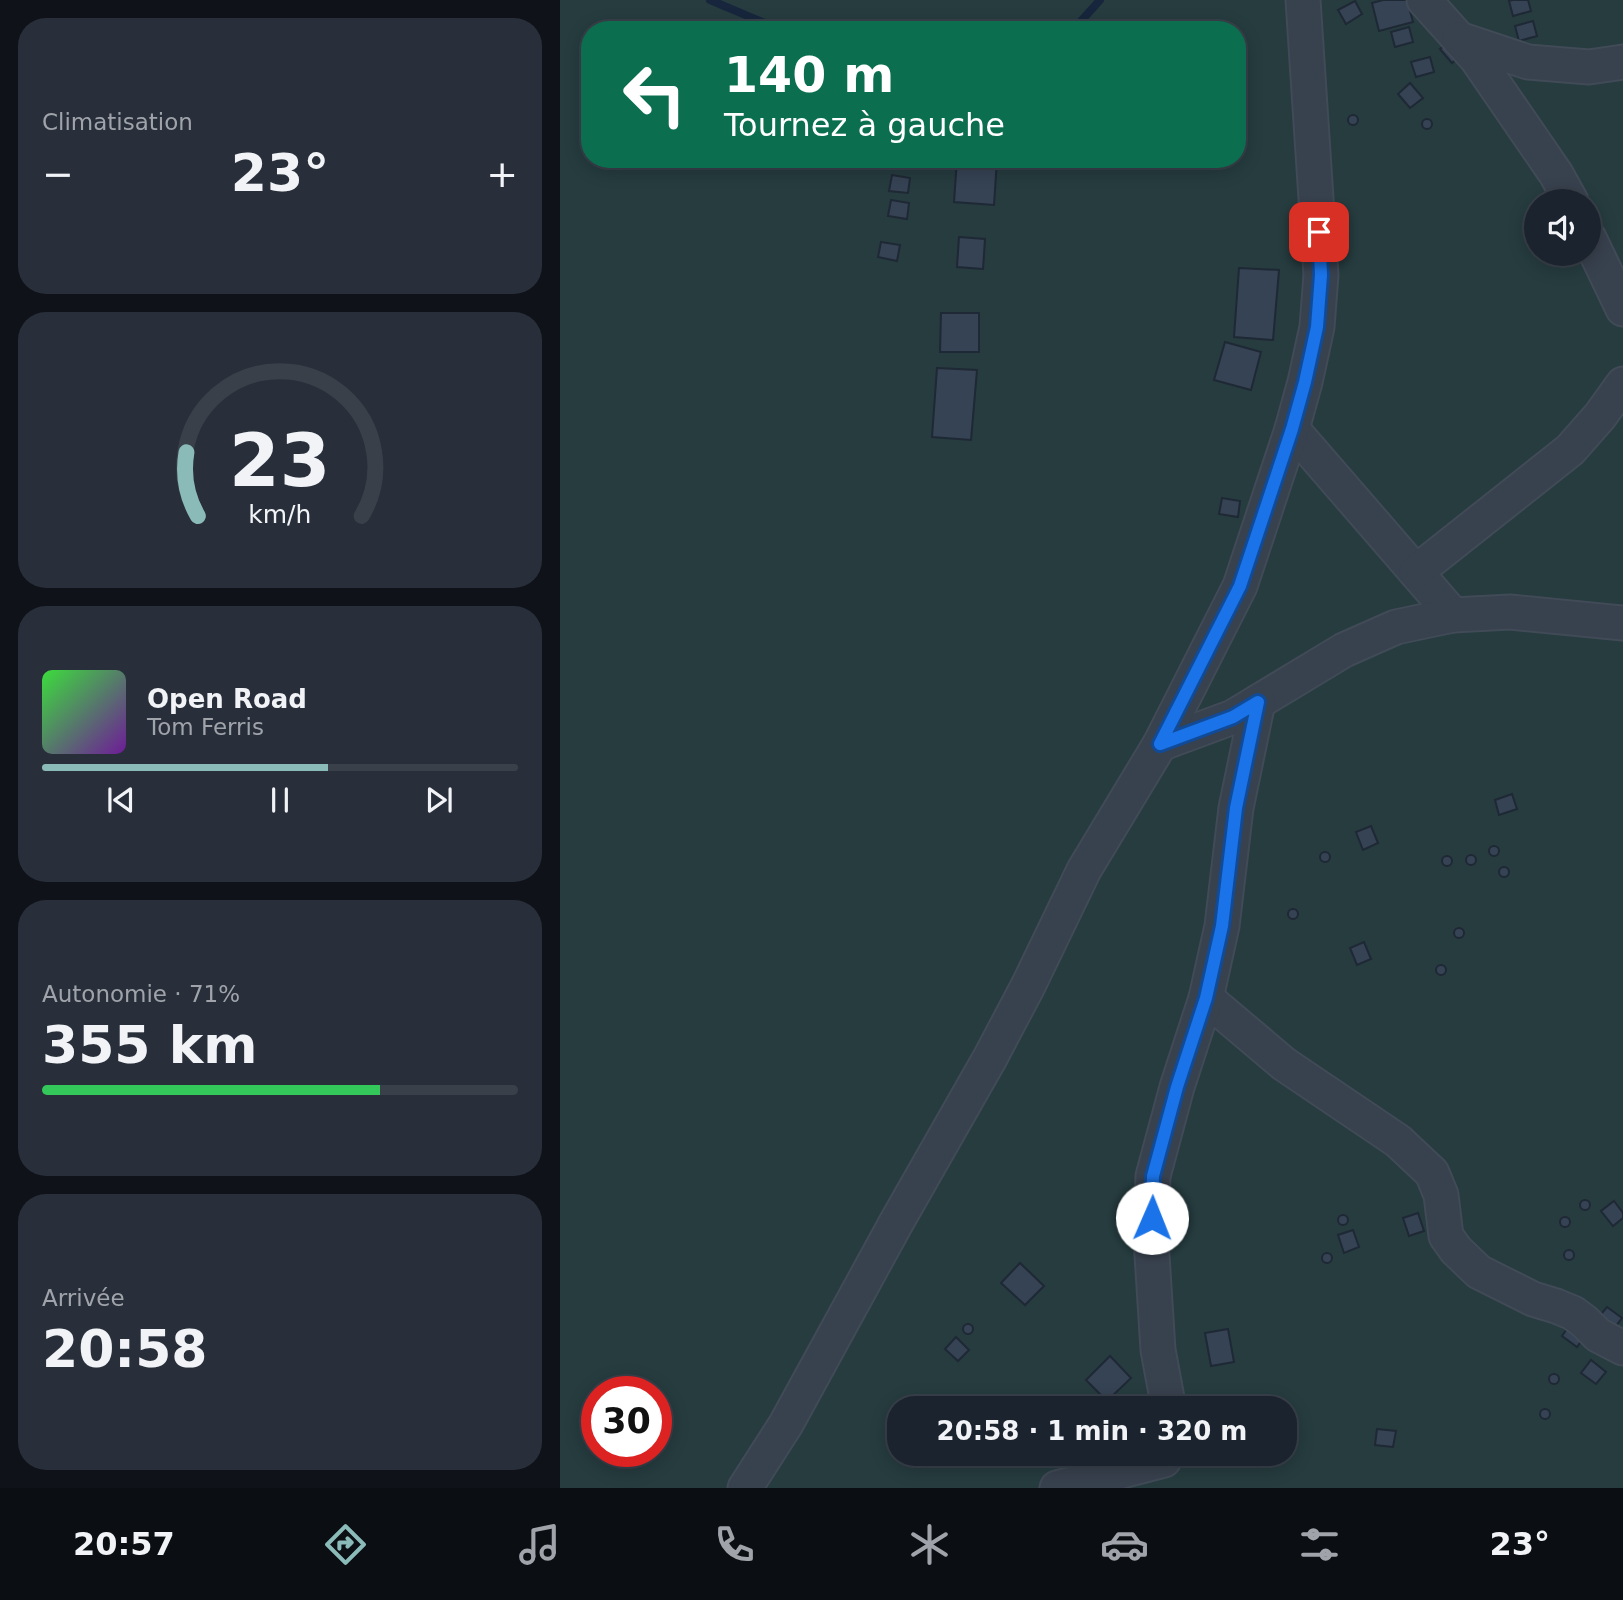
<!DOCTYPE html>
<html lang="fr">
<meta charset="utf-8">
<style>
body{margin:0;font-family:"DejaVu Sans",sans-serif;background:#282f3a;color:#f1f3f6;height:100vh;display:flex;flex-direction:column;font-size:26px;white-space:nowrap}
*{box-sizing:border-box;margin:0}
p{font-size:23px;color:#a0a4aa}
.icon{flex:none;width:38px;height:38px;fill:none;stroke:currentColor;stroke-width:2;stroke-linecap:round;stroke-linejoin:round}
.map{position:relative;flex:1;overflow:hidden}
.sheet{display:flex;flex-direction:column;gap:18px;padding:18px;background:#0f1319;width:560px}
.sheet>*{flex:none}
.banner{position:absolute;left:21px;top:21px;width:665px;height:147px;border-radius:28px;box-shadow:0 4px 18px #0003,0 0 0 2px #39404a;background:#0b6e4f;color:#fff;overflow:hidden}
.tools{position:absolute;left:964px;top:189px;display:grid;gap:14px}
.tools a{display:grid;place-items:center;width:77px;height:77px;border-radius:50%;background:#1b232e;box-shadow:0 4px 18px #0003,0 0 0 2px #39404a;font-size:35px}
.speed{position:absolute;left:21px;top:1376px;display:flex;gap:14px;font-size:35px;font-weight:700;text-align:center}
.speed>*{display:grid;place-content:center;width:91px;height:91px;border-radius:50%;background:#1b232e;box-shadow:0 4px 18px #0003,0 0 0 2px #39404a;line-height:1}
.speed .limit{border:10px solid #d22;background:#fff;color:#111}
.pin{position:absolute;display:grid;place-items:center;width:60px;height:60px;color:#fff;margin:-30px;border-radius:14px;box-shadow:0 4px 10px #0006}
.me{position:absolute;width:77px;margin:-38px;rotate:1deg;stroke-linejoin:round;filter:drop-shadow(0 0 5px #0008)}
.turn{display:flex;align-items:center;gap:24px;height:147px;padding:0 28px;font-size:32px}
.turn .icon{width:91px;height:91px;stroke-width:2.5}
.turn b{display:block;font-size:49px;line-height:60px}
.big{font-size:52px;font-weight:800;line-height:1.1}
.sheet .widget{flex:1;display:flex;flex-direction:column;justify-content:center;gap:10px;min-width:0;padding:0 24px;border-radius:28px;background:#282f3a}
.sheet .dial{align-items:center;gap:0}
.dial svg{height:182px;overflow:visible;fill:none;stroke:#39404a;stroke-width:7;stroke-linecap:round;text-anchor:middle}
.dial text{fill:#f1f3f6;stroke:none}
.song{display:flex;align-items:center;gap:21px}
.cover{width:84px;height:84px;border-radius:10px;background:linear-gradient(135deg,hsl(120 70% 55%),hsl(280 70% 35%))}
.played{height:7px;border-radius:4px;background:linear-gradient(90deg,#8bbbb9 60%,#39404a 60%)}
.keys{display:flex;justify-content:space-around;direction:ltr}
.heat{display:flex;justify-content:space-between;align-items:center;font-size:38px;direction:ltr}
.charge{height:10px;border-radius:5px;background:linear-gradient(90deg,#34c759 71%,#39404a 0)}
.trip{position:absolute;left:327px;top:1396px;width:410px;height:70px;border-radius:28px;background:#1b232e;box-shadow:0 4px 18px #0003,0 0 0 2px #39404a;font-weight:800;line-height:70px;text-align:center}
.dock{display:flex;height:112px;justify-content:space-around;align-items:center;background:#0b0e12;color:#a0a4aa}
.dock .icon{width:49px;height:49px}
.dock .on{color:#8bbbb9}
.dock b{font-size:32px;color:#f1f3f6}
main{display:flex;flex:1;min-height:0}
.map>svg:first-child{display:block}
</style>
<main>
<section class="sheet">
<div class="widget"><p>Climatisation</p>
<div class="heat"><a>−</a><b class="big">23°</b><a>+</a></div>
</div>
<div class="widget dial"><svg viewBox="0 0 100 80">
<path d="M14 69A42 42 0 1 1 86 69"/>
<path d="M14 69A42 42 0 0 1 9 41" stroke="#8bbbb9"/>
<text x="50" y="56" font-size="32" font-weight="700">23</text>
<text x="50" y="72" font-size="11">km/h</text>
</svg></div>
<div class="widget">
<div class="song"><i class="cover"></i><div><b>Open Road</b><p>Tom Ferris</p></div></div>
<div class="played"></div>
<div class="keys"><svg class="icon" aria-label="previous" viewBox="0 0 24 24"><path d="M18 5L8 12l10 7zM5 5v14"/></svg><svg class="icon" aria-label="pause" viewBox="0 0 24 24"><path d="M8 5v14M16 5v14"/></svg><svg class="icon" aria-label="next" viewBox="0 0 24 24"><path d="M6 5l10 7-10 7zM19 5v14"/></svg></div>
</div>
<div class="widget"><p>Autonomie · 71%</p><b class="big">355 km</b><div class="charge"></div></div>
<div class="widget"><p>Arrivée</p><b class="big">20:58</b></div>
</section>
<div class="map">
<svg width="1063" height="1488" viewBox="0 0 1063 1488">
<rect width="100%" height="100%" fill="#242f3e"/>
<path fill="#263c3f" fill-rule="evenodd" d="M0 0H1063V1488H0ZM30 30H677V159H30ZM976 201H1029V254H976ZM37 1391H96V1451H37ZM340 1409H724V1454H340Z"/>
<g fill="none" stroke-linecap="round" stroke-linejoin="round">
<g stroke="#17263c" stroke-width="8">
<polyline points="150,0 207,24 212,30"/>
<polyline points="513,30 540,0"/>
</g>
</g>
<g fill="#364354" stroke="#1f2835" stroke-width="2">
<polygon points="823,0 847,0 853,22 819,31 812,3"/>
<polygon points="953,0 968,0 971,11 953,16 949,1"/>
<polygon points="795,1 802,14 786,24 778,10"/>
<polygon points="973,21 977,36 959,41 955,26"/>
<polygon points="849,27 853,42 835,47 831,32"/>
<polygon points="892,39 904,53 892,63 880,49"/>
<polygon points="870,57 874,72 856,77 851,62"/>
<polygon points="850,83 863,98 850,108 838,94"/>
<circle cx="793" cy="120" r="5"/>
<circle cx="867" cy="124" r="5"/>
<polygon points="397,159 437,159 434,205 394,202"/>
<polygon points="332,175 350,178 348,193 329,191"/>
<polygon points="331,200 349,203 347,219 328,216"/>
<polygon points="399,237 425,239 423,269 397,267"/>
<polygon points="321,242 340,245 337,261 318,257"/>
<polygon points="679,268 719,270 713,340 674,337"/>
<polygon points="381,313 419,313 419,352 380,352"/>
<polygon points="665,342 701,352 691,390 654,380"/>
<polygon points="377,368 417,370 411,440 372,437"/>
<polygon points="662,498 680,501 678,517 659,514"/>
<polygon points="952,794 957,809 939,815 935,800"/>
<polygon points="811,826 818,843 803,850 796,832"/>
<circle cx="934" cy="851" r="5"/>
<circle cx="765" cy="857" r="5"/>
<circle cx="911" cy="860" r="5"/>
<circle cx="887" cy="861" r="5"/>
<circle cx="944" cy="872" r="5"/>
<circle cx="733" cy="914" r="5"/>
<circle cx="899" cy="933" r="5"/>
<polygon points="804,942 811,959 797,965 790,948"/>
<circle cx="881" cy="970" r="5"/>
<circle cx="1025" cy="1205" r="5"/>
<polygon points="1054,1201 1063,1213 1063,1218 1053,1226 1041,1211"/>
<polygon points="858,1213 864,1231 849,1236 843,1218"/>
<circle cx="783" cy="1220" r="5"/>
<circle cx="1005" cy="1222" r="5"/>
<polygon points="793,1230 799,1247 784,1253 778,1235"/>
<circle cx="1009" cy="1255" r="5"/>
<circle cx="767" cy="1258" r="5"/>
<polygon points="460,1263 484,1286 465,1305 441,1283"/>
<polygon points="1047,1307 1062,1318 1052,1331 1037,1319"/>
<polygon points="1011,1323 1026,1334 1017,1347 1002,1336"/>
<circle cx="408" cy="1329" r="5"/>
<polygon points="668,1329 674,1362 651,1366 645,1333"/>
<polygon points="396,1337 409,1350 398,1361 385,1349"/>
<polygon points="550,1356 571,1378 547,1401 526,1380"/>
<polygon points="1031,1360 1046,1372 1036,1384 1021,1373"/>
<circle cx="994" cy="1379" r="5"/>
<polygon points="592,1396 601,1409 579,1409 578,1408"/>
<polygon points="531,1398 539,1409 520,1409 519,1407"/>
<circle cx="985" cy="1414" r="5"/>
<polygon points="817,1429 836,1431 833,1447 815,1445"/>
</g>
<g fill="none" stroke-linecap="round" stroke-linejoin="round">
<g stroke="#414a57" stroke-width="37">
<g id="minor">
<polyline points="864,0 917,59 996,174 1011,201"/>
<polyline points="899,39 968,62 1029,67 1063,62"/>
<polyline points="1029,238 1063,309"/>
<polyline points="732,429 893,615"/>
<polyline points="856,572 1010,450 1040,416 1063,384"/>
<polyline points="600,744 673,717 784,650 836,627 893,615 950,612 1063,623"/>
<polyline points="646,998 724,1064 838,1141 872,1173 881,1195 886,1236 896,1250 919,1272 973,1299 996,1306 1013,1313 1025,1322 1038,1335 1063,1348"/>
<polyline points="609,1409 598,1350 591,1239 593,1176 617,1087 646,998 662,926 676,808 698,702"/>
<polyline points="185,1488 226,1424 336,1223 430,1058 468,986 524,870 600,744 680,586 732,429 745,382 757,327 761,275 743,0"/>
<polyline points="497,1488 604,1460"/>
</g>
</g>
<use href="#minor" stroke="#38414e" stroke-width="33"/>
</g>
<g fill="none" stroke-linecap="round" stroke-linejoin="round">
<g stroke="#114b97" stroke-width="18">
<polyline id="route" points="592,1218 593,1176 617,1087 646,998 662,926 676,808 698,702 673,717 600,744 680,586 732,429 745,382 757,327 761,275 759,232"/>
</g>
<use href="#route" stroke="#1a73e8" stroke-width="12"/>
</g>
</svg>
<div class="tools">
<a><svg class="icon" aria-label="sound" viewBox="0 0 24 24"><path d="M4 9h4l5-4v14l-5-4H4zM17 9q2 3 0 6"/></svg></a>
</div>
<div class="speed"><div class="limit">30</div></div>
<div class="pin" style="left:759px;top:232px;background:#d93025"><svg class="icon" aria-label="arrive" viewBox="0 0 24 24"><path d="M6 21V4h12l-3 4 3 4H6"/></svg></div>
<svg class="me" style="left:592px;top:1218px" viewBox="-20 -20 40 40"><circle r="19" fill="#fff"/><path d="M0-13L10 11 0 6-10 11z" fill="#1a73e8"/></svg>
<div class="trip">20:58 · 1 min · 320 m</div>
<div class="banner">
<div class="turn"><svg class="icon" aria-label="left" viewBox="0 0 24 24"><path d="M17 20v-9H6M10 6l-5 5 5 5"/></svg><div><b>140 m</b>Tournez à gauche</div></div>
</div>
</div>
</main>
<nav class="dock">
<b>20:57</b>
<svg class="icon on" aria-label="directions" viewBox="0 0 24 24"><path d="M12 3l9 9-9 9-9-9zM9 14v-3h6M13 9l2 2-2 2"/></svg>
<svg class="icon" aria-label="music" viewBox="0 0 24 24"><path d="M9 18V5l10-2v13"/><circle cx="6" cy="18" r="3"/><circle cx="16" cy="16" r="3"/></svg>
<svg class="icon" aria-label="phone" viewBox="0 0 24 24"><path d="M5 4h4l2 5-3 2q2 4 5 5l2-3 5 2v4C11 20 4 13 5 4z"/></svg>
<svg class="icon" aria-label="climate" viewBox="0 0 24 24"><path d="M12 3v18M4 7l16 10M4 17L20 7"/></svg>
<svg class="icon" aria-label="car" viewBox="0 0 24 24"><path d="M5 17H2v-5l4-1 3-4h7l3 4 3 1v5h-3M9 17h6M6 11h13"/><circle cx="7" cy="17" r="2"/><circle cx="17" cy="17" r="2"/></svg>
<svg class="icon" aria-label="filters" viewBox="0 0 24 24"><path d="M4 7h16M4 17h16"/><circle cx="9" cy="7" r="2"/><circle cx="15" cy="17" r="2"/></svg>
<b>23°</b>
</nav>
